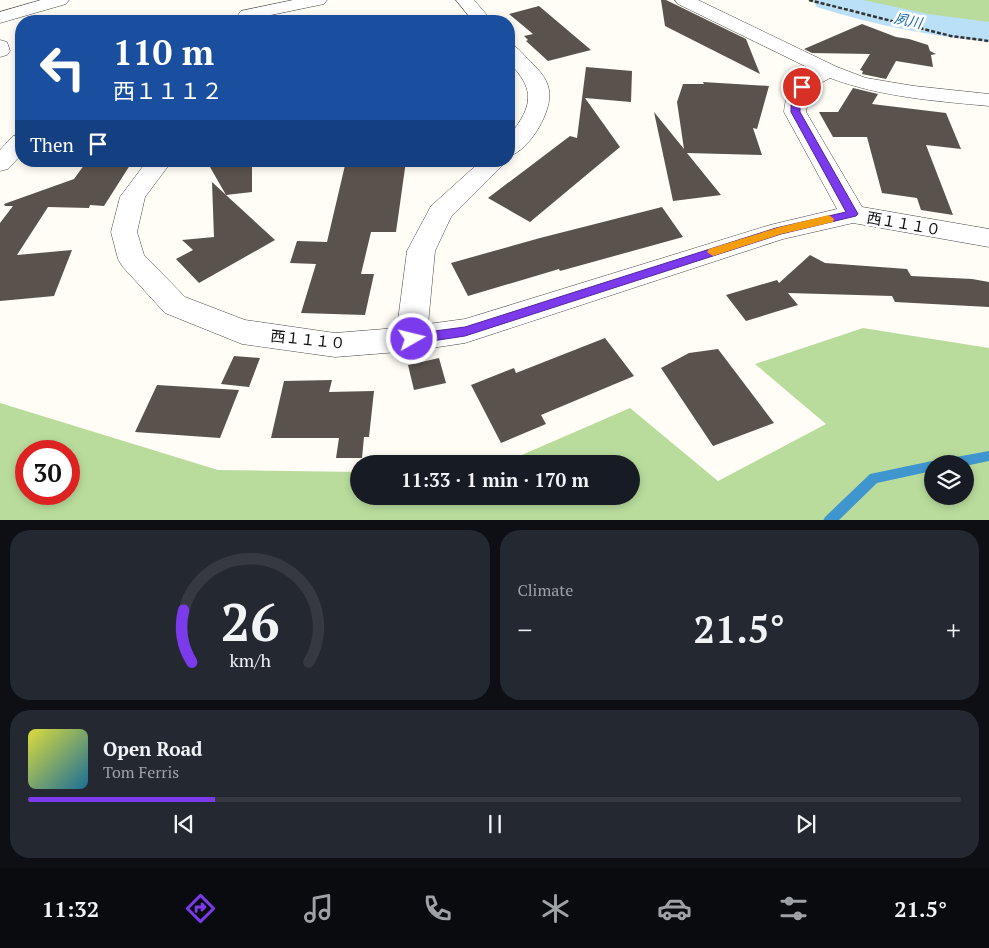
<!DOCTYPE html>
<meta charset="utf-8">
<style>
body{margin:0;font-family:"PT Serif","Noto Sans JP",serif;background:#242831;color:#f1f3f6;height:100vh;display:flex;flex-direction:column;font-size:19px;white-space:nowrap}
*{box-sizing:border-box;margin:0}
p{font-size:16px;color:#9ea1a6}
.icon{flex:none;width:28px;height:28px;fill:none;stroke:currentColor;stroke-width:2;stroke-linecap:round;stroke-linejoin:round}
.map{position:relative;height:520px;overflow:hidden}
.sheet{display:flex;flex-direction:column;gap:10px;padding:10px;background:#0d0f14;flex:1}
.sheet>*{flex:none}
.banner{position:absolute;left:15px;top:15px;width:500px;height:152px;border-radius:20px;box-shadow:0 2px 8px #0003;background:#1a4fa0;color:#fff;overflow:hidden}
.tools{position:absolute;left:924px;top:455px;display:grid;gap:10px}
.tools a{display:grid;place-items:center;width:50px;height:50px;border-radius:50%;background:#171b24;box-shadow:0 2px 8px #0003;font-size:25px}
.speed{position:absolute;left:15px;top:440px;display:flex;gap:10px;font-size:25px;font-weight:700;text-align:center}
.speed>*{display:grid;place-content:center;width:65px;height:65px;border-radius:50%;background:#171b24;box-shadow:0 2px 8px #0003;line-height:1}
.speed .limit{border:8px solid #d22;background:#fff;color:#111}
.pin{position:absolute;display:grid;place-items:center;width:42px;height:42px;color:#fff;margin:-21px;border:2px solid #fff;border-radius:50%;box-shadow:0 1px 5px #0007}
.me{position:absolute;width:55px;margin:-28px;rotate:82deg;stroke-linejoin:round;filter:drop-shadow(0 0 4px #0008)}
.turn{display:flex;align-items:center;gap:18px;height:105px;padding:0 15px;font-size:22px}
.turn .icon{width:65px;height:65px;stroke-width:2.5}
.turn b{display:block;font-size:35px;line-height:42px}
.then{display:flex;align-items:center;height:48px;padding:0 15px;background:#0003;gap:10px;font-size:19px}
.big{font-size:38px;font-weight:700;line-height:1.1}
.sheet .widget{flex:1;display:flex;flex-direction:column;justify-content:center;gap:8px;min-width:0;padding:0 18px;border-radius:20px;background:#242831}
.sheet .dial{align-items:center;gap:0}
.dial svg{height:130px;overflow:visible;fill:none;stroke:#363941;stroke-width:7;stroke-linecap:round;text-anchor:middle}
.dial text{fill:#f1f3f6;stroke:none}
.song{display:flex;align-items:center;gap:15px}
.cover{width:60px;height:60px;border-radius:8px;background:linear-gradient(135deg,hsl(60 70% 55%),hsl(200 70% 35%))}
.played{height:5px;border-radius:2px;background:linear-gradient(90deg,#7c3aed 20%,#363941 20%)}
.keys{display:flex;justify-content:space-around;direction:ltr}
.heat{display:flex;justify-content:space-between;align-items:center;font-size:28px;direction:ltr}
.sheet .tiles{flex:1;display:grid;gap:10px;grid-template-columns:1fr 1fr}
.widget:last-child{grid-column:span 2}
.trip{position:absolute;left:350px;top:455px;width:290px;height:50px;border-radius:25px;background:#171b24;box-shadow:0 2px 8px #0003;font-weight:700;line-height:50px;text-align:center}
.tabs{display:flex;height:80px;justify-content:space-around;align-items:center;background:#090b0e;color:#9ea1a6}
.tabs .icon{width:35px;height:35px}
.tabs .on{color:#7c3aed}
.tabs b{font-size:22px;color:#f1f3f6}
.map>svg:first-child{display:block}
</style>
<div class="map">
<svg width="989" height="521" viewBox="0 0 989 521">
<rect width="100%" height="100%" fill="#fffdf5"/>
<g fill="#b9dc9c" fill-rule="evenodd">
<polygon points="808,0 989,0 989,36 943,31 822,6"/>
<path d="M863 328 989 348V520H0V403L218 470 359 472V496H631V464H501L630 408 718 481 826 424 755 364ZM26 451H69V494H26ZM932 464H965V496H932Z"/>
</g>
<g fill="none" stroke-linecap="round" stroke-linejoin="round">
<g fill="#3f96cf" fill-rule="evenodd">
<polygon points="989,451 989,461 965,466 965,464 939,464 941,460 945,459"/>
<polygon points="932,461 937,464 932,464 932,471 877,483 838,521 823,521 825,517 870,474"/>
</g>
<path fill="#b9e0f7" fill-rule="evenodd" d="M813 0H863L928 14 989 22V42C930 36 874 25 817 7Z"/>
</g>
<g fill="#5a524d">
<polygon points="661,0 666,0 746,39 760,74 665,26"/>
<polygon points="539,6 591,50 548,61 526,41 528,40 524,36 533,34 509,14"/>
<polygon points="862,24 896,37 909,39 928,45 930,51 936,54 931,55 933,67 896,61 886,79 862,74 863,71 860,70 870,54 812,53 804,49"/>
<polygon points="586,67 632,71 631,102 585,98 620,147 530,222 488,198 570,136 577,138"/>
<polygon points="703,82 769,86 757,129 753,128 762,155 687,153 721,195 673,201 654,112 684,149 677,102 683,84 704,84"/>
<polygon points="853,88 878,94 872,104 946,113 961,149 926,145 953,215 921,210 917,198 882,193 867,137 833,137 819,112 838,112"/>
<polygon points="87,161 132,162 104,206 90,205 89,208 48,207 17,255 72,250 54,296 0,301 0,223 13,206 5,206 4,204 74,179"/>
<polygon points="252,161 252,192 226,195 275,240 199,283 176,259 193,250 182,240 214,237 212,182 226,195 210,167"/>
<polygon points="346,161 406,161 396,232 371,232 361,274 374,274 365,315 301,313 316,264 290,263 297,241 327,242"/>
<polygon points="662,207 683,237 560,271 559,269 468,296 451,263 540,238"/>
<polygon points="810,255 825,263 907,269 911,276 972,279 989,282 989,307 895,302 892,296 788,293 798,305 746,321 726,295 777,280 779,283"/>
<polygon points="605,338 634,376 541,415 546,424 501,443 471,385 514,368 516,373"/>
<polygon points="718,349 774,423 713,446 661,368 689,353"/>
<polygon points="234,356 260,358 249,387 221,384"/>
<polygon points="439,358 446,383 414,390 408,365"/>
<polygon points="332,380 329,392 374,391 369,437 364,437 362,458 336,458 339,438 271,438 284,381"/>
<polygon points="157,385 239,390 220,438 135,432"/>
</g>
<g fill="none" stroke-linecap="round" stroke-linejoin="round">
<g stroke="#444" stroke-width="1">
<g id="minor">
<polygon points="41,0 69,0 66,4 0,23 0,12"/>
<polygon points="293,0 327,0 324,4 247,20 241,19 238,15 241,11"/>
<polygon points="456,0 474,0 492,21 473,21"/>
<path d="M675 0H698L837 67 866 78 914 86 989 94V106C935 101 881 97 830 78L810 89 806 112 862 207 989 229V247L853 223 783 239 465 343 411 351 335 357 242 344 165 313 122 266 118 259 111 232 120 197 147 161H172L145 197 137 232 144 255 185 297 245 320 335 333 397 328 407 251 431 206 481 161H507L451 217 435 251 428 324 465 319 770 225 837 209 784 112C786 91 793 78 813 70L678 4Z"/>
<polygon points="0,40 7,42 10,51 7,55 0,57"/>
<path d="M509 44C517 46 521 52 527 58 536 67 547 77 549 90 553 111 529 151 509 156 509 151 507 142 509 137 510 132 516 128 518 124 536 97 528 83 509 62Z"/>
<polygon points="21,134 21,155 8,169 0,171 0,150 13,136"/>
</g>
</g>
<polyline stroke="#333" stroke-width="2.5" stroke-dasharray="4 2" stroke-linecap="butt" points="809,0 951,36 989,41"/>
<use href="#minor" fill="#fff" fill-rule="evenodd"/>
</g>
<path fill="#7c3aed" stroke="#51269a" d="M802 84 806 87 800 95V112L858 214 856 216 781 234 465 336 412 344 407 343 405 339 407 336 412 334 465 327 776 228 846 212 791 112C791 100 791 90 802 84Z"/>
<polygon fill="#f59e0b" points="829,215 834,219 833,222 781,234 713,256 707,252 709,249 780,227"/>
<g text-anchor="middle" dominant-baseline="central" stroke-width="5" stroke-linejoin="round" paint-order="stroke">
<g font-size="14" font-style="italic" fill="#1768a6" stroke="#fff">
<text transform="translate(908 20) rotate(11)">夙川</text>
</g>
<g font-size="15" fill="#111" stroke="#fff">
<text transform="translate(904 223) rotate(10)">西１１１０</text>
<text transform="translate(308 339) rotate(6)">西１１１０</text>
</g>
</g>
</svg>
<div class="tools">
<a><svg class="icon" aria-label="layers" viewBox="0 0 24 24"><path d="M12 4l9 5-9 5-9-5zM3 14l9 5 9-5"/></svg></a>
</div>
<div class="speed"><div class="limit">30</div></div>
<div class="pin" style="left:802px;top:87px;background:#d93025"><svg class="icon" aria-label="arrive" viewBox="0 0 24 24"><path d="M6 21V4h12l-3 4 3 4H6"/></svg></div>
<svg class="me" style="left:412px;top:339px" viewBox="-20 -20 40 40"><circle r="17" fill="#7c3aed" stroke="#fff" stroke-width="3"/><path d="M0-11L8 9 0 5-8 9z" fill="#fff"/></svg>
<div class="trip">11:33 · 1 min · 170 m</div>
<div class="banner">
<div class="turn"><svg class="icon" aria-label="left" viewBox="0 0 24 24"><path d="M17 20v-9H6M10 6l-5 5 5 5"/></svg><div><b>110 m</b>西１１１２</div></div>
<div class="then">Then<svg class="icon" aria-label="arrive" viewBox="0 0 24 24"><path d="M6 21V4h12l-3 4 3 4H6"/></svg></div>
</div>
</div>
<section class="sheet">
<div class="tiles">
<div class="widget dial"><svg viewBox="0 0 100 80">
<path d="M14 69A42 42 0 1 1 86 69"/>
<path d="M14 69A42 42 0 0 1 9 37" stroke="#7c3aed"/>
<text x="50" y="56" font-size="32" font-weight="700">26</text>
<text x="50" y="72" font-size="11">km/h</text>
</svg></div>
<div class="widget"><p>Climate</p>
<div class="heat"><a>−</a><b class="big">21.5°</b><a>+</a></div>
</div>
<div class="widget">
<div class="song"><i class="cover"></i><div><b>Open Road</b><p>Tom Ferris</p></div></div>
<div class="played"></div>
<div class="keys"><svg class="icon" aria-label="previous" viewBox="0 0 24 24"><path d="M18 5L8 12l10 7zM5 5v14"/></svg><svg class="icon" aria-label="pause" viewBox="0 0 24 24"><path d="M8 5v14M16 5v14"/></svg><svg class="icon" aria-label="next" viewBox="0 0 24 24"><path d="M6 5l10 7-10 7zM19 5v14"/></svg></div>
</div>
</div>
</section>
<nav class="tabs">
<b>11:32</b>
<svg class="icon on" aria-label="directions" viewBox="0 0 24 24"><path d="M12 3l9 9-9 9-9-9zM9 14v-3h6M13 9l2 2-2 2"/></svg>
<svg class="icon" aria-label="music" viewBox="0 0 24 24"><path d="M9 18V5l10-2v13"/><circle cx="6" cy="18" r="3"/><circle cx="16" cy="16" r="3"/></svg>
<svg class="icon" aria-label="phone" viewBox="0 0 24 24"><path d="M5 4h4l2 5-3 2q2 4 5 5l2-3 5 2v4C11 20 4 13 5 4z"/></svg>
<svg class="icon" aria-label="climate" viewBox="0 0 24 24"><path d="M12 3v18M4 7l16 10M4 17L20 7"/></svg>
<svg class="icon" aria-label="car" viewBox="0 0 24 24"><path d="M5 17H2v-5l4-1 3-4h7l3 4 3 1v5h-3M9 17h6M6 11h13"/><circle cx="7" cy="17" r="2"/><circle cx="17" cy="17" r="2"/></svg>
<svg class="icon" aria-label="filters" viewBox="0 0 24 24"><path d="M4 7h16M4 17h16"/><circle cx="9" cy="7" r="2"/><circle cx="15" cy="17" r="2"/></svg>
<b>21.5°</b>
</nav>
